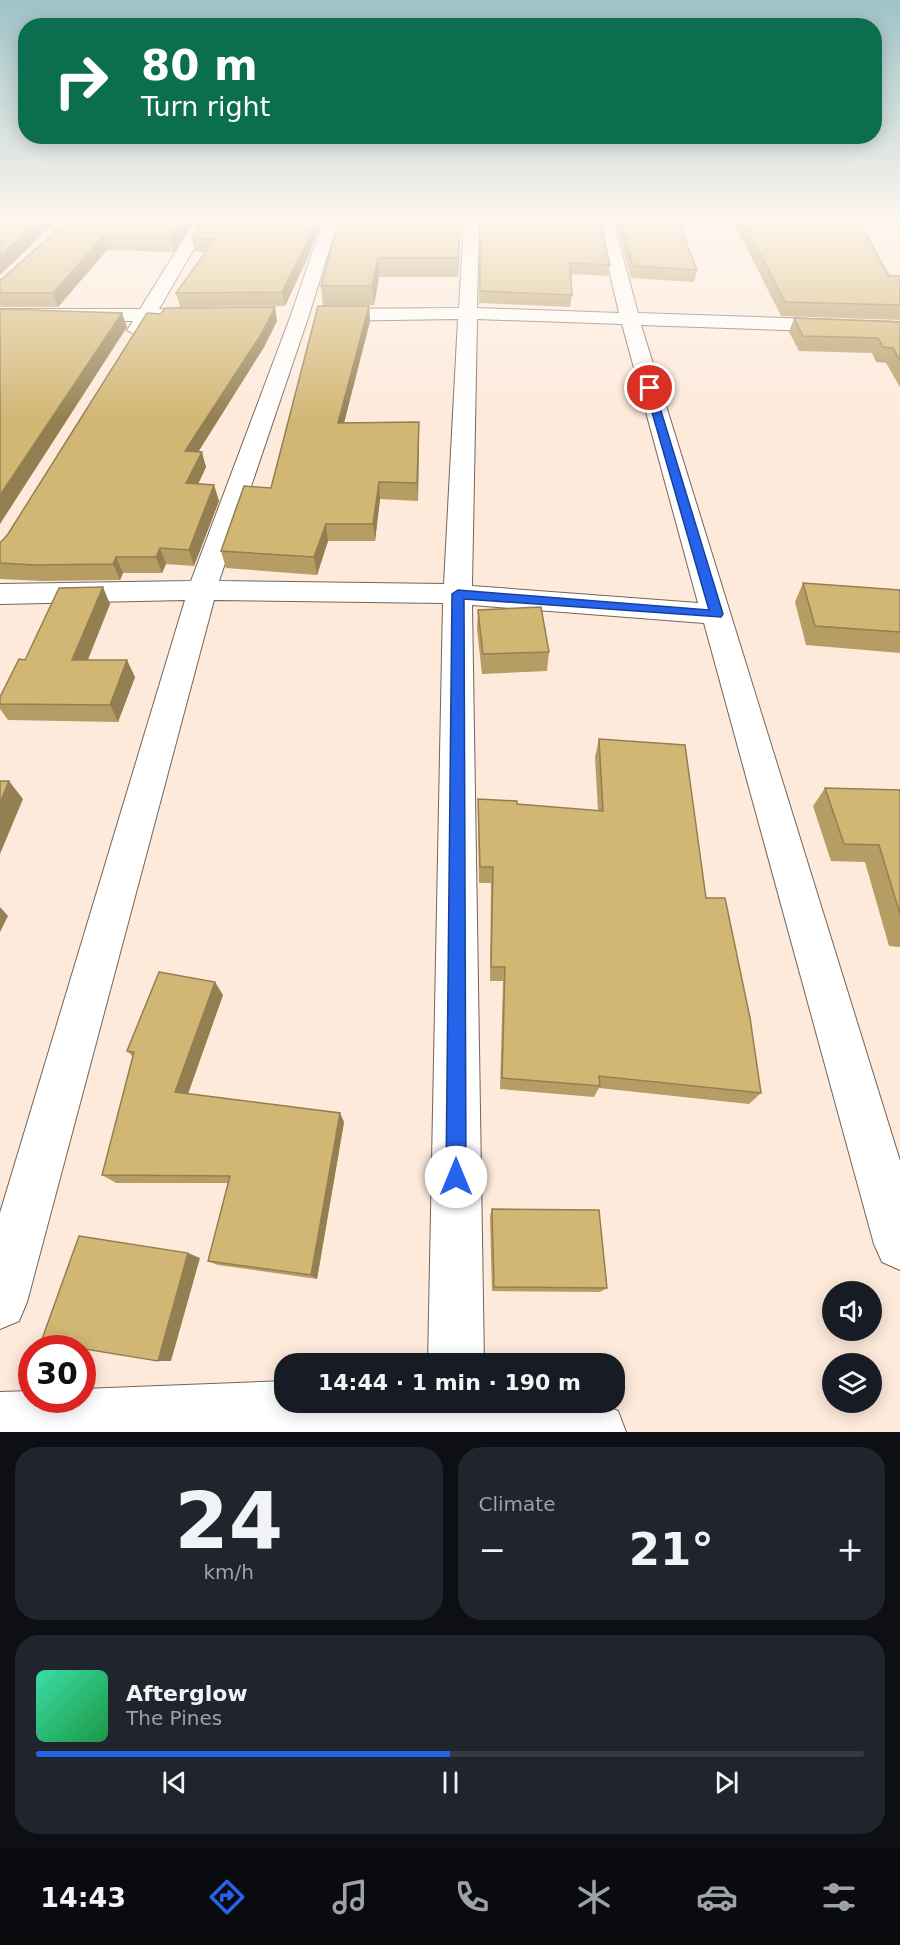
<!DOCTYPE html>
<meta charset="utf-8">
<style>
body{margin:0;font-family:"DejaVu Sans",sans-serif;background:#20242c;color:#f1f3f6;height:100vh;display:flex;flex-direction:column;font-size:22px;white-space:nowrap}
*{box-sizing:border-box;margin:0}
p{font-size:20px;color:#9ea1a6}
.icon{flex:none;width:33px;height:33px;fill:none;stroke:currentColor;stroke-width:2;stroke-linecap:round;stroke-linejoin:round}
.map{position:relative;height:1432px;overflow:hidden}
.details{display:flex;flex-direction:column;gap:15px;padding:15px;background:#0d0f14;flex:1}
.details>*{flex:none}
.banner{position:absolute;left:18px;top:18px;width:864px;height:126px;border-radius:24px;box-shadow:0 3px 15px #0003;background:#0b6e4f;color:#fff;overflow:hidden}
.tools{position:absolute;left:822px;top:1281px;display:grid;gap:12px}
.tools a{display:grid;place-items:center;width:60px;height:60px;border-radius:50%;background:#171b24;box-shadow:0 3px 15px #0003;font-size:30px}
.speed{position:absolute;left:18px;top:1335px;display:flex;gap:12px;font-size:30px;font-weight:700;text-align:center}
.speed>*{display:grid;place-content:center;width:78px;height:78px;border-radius:50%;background:#171b24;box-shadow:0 3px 15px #0003;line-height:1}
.speed .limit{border:9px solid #d22;background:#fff;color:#111}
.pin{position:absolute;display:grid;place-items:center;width:51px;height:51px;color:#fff;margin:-26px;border:3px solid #fff;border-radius:50%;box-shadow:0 2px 6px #0007}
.me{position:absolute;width:66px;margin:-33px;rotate:0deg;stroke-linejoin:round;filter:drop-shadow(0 0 4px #0008)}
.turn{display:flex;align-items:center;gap:21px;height:126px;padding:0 24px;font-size:27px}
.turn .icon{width:78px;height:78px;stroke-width:2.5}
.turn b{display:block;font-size:42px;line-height:51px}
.big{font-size:45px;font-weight:800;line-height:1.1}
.details .tile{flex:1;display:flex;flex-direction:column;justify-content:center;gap:9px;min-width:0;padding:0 21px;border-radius:24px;background:#20242c}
.details .dial{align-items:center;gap:0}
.dial b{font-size:78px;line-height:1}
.song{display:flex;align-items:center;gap:18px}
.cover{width:72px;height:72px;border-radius:9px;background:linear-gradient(135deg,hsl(160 70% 55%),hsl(140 70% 35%))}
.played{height:6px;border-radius:3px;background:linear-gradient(90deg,#2563eb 50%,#363941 50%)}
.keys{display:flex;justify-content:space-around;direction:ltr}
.heat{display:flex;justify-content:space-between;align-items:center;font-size:33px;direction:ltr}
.details .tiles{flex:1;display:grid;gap:15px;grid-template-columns:1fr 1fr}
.tile:last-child{grid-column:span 2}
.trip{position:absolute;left:274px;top:1353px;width:351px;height:60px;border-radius:24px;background:#171b24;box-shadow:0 3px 15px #0003;font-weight:800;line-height:60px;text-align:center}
.dock{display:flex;height:96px;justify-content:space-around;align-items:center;background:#090b0e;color:#9ea1a6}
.dock .icon{width:42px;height:42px}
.dock .on{color:#2563eb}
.dock b{font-size:27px;color:#f1f3f6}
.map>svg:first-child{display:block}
</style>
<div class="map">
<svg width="900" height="1432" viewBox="0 0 900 1432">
<rect width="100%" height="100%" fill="#fdeadb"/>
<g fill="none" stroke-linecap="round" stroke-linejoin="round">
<g stroke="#756558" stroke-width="2">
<g id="minor">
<polygon points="195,221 210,221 159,309 197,311 199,315 197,319 152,321 144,334 137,336 127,330 133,321 0,321 0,309 140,309"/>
<path d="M323 221H338L309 315 219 581 444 584 458 319 326 321 317 315 326 309 459 308 464 221H479L477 308 619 313 598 221H613L638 313 900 322V334L641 325 900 1161V1270L882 1262 874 1244 704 623 472 605 484 1364H428L443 603 214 600 27 1302 19 1321 0 1329V1213L185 600 0 604V584L191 581 291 315ZM477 319 622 324 698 603 472 586Z"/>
<polygon points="285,1381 285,1402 596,1402 618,1411 626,1432 0,1432 0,1392 32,1391 32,1400 82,1400 82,1389"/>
</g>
</g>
<use href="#minor" fill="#fff" fill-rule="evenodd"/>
</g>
<g fill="#b59d64">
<polygon points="194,221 174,252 107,250 58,307 0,307 0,279 2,279 58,229"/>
<polygon points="202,221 321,221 308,257 285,306 180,307 176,293 206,252 195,252 192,239"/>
<polygon points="480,221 610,265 608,276 571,274 572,295 570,307 479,303"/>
<polygon points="615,221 678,221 697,270 694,282 631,278"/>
<polygon points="733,221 859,221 889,276 900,276 900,320 781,316"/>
<polygon points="338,222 460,243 458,277 379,277 374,305 323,306 321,286"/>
<polygon points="369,306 370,321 344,422 419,422 418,501 380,499 375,541 328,541 317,575 226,568 221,551 271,488"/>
<polygon points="794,318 900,322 900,387 886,363 876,362 872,353 799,351 789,332"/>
<polygon points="277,321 264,347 199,451 206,467 198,484 214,485 219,501 194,566 166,564 162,573 123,573 120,580 43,581 0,579 0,542 2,541"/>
<polygon points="803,583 900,590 900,653 806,645 795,602"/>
<polygon points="110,604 88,660 135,677 118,722 8,720 0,709 0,697 25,660"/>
<polygon points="478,610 549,652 547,671 482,674 477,629"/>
<polygon points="599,739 706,898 761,1093 749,1104 599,1088 594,1097 500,1089 503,981 490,981 491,883 479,883 478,816 478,799 517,804 598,811 595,757"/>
<polygon points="825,788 900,790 900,947 889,946 865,862 831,861 813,806"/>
<polygon points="223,995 188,1094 344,1122 317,1279 218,1265 208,1261 228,1183 116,1183 102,1175 133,1057 127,1051"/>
<polygon points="492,1209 607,1288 600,1292 492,1291 490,1216"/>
</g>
<g fill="#937f51">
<polygon points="39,221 57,221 0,275 0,256"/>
<polygon points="183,221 194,221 174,252 170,238"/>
<polygon points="315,221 321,221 308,257 285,306 282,292"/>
<polygon points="460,225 460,243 458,277 458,258"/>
<polygon points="103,237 107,250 58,307 53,293"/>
<polygon points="378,258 379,277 374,305 372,286"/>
<polygon points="369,306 370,321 340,439 338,423"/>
<polygon points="275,307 277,321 264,347 189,466 185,451"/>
<polygon points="122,313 127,327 0,524 0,495"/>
<polygon points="419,422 419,439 418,501 417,483"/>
<polygon points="202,452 206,467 191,499 186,483"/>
<polygon points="379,482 380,499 375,541 373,524"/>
<polygon points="214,485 219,501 194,566 189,550"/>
<polygon points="326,524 328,541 317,575 314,557"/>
<polygon points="160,548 166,564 162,573 156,557"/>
<polygon points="116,557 123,573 120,580 113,564"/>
<polygon points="103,587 110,604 81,676 72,660"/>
<polygon points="127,660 135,677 118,722 110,705"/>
<polygon points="9,781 23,799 0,854 0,803"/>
<polygon points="0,907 8,916 0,932"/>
<polygon points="215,982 223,995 185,1102 175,1092"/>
<polygon points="340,1113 344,1122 317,1279 311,1275"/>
<polygon points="188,1253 200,1258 171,1361 158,1361"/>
</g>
<g fill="#d2b674" stroke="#937f51" stroke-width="1.5">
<polygon points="0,221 39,221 0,256"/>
<polygon points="64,221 183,221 170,238 103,237 53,293 0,293 0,279 2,279 58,229"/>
<polygon points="202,221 315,221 306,244 282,292 176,293 215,239 192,239"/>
<polygon points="480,221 600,221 610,265 570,263 572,295 480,291"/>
<polygon points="620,221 678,221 697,270 633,266"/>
<polygon points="743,221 859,221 889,276 900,276 900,305 785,302"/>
<polygon points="338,222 460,225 458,258 378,258 372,286 321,286"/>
<polygon points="318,306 369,306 338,423 419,422 417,483 379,482 373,524 326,524 314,557 221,551 244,486 271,488"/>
<polygon points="275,307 262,333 185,451 202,452 186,483 214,485 189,550 160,548 156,557 116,557 113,564 35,565 0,563 0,542 2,541 8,534 147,313 161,314 165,308"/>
<polygon points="0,309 122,313 0,495"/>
<polygon points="794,318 900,322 900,361 893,348 883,347 878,338 803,336"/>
<polygon points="803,583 900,590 900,632 815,626"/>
<polygon points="103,587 72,660 127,660 110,705 0,704 0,697 19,659 25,660 59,588"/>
<polygon points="541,607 549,652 483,654 478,610"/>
<polygon points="599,739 685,745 706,898 725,898 750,1018 761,1093 599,1076 600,1086 502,1078 505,967 491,967 493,867 480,867 478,799 517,801 517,804 603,811"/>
<polygon points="0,781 9,781 0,803"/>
<polygon points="825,788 900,790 900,914 879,845 844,844"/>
<polygon points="159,972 215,982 175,1092 340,1113 311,1275 208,1261 230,1176 102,1175 134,1052 127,1051"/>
<polygon points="492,1209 599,1210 607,1288 494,1287"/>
<polygon points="79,1236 188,1253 158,1361 41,1342"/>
</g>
<linearGradient id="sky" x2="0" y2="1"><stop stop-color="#9ec2c6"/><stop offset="0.52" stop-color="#fef6ef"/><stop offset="1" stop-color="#fef6ef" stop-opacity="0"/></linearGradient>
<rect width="900" height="421" fill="url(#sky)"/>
<polygon fill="#2563eb" stroke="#184099" stroke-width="1.5" points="650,385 654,388 723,614 721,617 464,599 466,1177 463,1184 456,1187 449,1184 446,1177 452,594 458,590 709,610 645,388"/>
</svg>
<div class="tools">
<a><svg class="icon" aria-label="sound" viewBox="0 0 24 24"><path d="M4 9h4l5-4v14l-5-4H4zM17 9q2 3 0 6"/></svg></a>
<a><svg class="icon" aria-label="layers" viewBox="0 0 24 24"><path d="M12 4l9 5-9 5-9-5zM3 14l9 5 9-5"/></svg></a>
</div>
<div class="speed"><div class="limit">30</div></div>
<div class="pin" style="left:650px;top:388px;background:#d93025"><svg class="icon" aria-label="arrive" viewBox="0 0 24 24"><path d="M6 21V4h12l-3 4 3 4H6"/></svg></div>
<svg class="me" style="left:456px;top:1177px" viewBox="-20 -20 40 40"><circle r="19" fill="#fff"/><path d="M0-13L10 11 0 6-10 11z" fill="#2563eb"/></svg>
<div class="trip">14:44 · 1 min · 190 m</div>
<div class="banner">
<div class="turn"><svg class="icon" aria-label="right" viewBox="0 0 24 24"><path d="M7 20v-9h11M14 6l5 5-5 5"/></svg><div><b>80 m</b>Turn right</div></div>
</div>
</div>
<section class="details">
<div class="tiles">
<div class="tile dial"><b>24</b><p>km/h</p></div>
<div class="tile"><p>Climate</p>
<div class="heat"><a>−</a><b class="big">21°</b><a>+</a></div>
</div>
<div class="tile">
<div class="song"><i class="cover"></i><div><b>Afterglow</b><p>The Pines</p></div></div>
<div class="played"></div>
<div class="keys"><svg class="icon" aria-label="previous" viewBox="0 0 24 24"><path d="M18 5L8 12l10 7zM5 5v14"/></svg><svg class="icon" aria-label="pause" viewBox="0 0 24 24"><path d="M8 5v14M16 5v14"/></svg><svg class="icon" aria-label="next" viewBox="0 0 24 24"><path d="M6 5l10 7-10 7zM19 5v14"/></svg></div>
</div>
</div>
</section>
<nav class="dock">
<b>14:43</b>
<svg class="icon on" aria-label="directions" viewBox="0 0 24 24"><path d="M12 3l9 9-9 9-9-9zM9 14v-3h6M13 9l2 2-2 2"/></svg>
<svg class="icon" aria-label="music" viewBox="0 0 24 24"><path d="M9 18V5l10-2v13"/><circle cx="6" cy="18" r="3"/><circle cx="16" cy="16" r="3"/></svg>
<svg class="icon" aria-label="phone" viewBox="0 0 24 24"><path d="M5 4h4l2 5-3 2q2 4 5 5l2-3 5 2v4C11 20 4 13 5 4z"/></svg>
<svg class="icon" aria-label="climate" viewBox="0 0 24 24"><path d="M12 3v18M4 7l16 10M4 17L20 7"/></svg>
<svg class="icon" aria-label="car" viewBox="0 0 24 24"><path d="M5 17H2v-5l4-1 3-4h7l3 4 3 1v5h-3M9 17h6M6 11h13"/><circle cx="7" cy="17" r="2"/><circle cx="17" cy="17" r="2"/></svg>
<svg class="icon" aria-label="filters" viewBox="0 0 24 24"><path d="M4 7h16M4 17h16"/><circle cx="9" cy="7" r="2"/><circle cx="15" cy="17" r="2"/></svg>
</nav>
